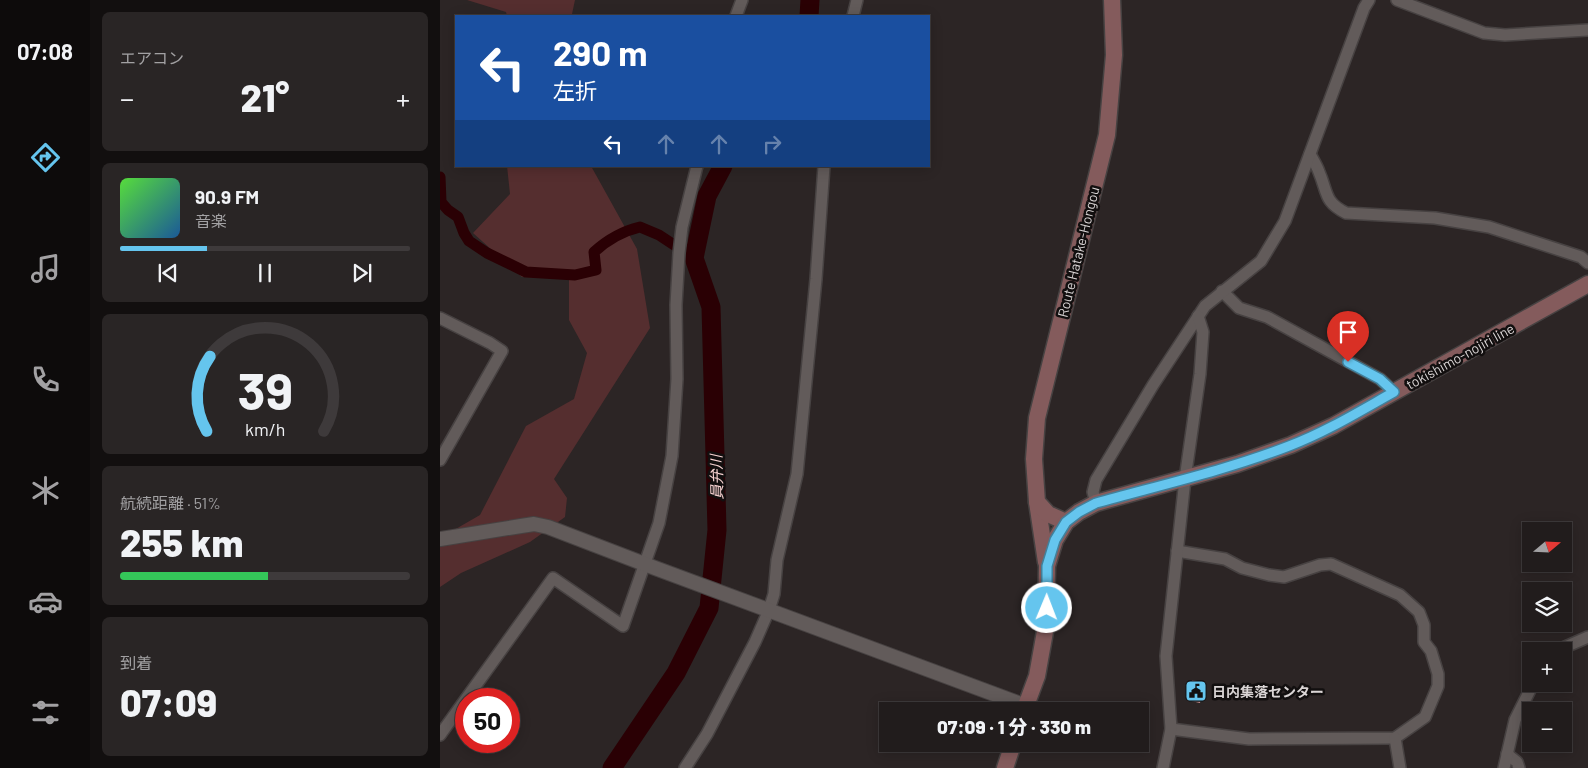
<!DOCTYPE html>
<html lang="ja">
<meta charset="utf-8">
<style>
body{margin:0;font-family:Barlow,"Noto Sans JP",sans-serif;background:#292525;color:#f1f3f6;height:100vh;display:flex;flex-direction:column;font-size:19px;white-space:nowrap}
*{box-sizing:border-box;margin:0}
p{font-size:16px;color:#a2a1a3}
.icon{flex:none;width:28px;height:28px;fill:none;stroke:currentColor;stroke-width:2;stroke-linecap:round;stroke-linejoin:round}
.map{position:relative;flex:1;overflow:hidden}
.side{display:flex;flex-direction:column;gap:12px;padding:12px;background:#120f0f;width:350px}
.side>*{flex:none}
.top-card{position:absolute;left:15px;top:15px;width:475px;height:152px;border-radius:0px;box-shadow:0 2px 12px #0003,0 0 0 1px #3e3a3b;background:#1a4fa0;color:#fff;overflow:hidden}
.needle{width:32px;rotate:71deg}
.controls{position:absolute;left:1082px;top:522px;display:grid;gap:10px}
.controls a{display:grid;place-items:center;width:50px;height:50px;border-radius:0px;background:#211c1c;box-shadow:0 2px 12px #0003,0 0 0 1px #3e3a3b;font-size:25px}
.speed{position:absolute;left:15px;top:688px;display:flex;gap:10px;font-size:25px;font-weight:700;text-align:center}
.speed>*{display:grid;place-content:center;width:65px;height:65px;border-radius:50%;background:#211c1c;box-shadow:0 2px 12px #0003,0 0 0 1px #3e3a3b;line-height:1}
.speed .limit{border:8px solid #d22;background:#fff;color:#111}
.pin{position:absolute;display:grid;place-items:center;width:42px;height:42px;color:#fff;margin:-51px -21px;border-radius:50% 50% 50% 0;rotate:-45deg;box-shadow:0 0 5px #0007}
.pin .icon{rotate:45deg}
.me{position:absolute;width:55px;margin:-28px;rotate:1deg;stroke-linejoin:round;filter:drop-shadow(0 0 4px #0008)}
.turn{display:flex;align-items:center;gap:18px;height:105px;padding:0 15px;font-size:22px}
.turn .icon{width:65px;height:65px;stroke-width:2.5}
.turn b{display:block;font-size:35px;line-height:42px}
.lanes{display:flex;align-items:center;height:48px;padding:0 15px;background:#0003;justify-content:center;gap:25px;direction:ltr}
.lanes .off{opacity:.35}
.big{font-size:38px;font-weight:800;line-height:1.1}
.side .card{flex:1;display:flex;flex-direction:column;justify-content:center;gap:8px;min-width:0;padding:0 18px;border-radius:8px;background:#292525}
.side .dial{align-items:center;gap:0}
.dial svg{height:130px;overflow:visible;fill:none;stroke:#3e3a3b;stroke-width:7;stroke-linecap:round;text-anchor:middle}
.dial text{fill:#f1f3f6;stroke:none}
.song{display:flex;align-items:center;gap:15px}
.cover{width:60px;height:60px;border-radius:8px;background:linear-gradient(135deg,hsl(110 70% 55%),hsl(210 70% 35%))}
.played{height:5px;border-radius:2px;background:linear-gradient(90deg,#65c5ee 30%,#3e3a3b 30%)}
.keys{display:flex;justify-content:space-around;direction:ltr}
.heat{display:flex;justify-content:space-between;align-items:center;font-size:28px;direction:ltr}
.charge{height:8px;border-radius:4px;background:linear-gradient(90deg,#34c759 51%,#3e3a3b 0)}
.trip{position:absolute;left:439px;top:702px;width:270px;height:50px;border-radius:0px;background:#211c1c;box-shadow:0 2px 12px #0003,0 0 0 1px #3e3a3b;font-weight:800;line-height:50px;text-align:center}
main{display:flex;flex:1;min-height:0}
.tab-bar{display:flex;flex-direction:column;width:90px;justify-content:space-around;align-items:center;background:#0d0b0b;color:#a2a1a3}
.tab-bar .icon{width:35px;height:35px}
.tab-bar .active{color:#65c5ee}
.tab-bar b{font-size:22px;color:#f1f3f6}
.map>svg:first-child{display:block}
</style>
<main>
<nav class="tab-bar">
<b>07:08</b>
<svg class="icon active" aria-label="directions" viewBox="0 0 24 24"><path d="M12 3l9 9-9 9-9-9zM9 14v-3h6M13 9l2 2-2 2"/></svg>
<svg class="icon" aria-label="music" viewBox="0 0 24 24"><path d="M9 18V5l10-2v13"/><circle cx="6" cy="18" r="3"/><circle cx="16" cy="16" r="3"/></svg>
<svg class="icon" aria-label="phone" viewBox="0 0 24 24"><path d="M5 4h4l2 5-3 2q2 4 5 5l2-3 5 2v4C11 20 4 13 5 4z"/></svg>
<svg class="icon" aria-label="climate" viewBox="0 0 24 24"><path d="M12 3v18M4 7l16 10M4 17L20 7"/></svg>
<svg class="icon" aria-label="car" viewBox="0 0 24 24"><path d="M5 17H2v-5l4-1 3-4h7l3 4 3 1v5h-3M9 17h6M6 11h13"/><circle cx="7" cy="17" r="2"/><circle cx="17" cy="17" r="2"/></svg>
<svg class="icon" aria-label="filters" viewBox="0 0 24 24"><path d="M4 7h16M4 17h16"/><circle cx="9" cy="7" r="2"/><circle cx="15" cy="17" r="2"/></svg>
</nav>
<section class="side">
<div class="card"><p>エアコン</p>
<div class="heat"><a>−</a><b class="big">21°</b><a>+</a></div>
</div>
<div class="card">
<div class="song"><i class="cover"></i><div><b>90.9 FM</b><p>音楽</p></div></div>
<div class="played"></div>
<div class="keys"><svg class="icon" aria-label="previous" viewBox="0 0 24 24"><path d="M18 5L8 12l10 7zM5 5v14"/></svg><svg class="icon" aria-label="pause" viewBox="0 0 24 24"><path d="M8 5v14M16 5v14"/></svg><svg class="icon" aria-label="next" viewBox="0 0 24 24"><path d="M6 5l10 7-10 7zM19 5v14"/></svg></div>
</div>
<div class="card dial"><svg viewBox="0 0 100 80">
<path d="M14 69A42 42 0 1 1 86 69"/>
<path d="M14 69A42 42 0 0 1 16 23" stroke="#65c5ee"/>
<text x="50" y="56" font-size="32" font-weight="700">39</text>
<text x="50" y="72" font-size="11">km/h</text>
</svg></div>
<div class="card"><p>航続距離 · 51%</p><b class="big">255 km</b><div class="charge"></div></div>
<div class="card"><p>到着</p><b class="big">07:09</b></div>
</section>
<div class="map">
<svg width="1148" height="768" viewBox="0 0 1148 768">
<rect width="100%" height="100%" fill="#2c2525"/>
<g fill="#552e2f">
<polygon points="27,0 135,0 132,14 133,16 67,16 66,12"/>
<polygon points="67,166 151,166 197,249 210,328 114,479 127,498 125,517 90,542 21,573 0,587 0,538 40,515 86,426 134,399 147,353 129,320 129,278 82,277 33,233 70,194"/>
</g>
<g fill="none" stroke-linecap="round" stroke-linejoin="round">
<path stroke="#2a0004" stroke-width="11" d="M0 177 1 202 8 210 18 217 24 233 29 241 47 253 86 272 135 275 156 270 154 252C166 241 183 231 200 227L219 235 254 258"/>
<g stroke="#2a0004" stroke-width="19">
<polyline points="369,16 370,0"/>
<polyline points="172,768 236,673 269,608 277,530 271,307 254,258 267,196 283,166"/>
</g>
</g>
<polygon fill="#ce9191" points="752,680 764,682 760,703 747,700"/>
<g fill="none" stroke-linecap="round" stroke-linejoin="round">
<g stroke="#474242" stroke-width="14">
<g id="minor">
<polyline points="957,0 1044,33 1065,35 1148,30"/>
<polyline points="296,16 302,0"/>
<polyline points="413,16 417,0"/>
<path d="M870 154C873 160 877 166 879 172 888 193 884 202 906 213L995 218 1049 227 1141 257 1148 263"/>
<polyline points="782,291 799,308 827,317 940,379 954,392"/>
<polyline points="0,318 50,343 62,351 0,460"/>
<polyline points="656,503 653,492 656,480 713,385 765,306 821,261 845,221 924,8 929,0"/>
<polyline points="1116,651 1148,637"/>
<polyline points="731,729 809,739 955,738 985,717 998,686 998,674 991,651 984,642 984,625 979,612 960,595 891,564 880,565 844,577 829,575 802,568 785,559 737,551"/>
<polyline points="0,735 113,578 183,626 219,523 232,456 237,379 236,305 239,253 242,227 257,166"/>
<polyline points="955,738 960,768"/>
<polyline points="1067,754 1077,762 1079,768"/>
<polyline points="245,768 267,734 315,642 329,610 334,594 337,560 357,474 376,279 384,166"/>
<polyline points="723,768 731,729 726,656 745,479 760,374 763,332 758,316"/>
<polyline points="1064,768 1075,720 1093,684"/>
</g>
</g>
<g stroke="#474242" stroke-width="16">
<polyline id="tertiary" points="0,539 81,526 94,524 108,527 215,568 586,706"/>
</g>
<g stroke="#474242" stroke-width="19">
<g id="secondary">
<polyline points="597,502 606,562"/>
<polyline points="626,522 608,514 597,502 594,459 597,418 667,135 674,55 672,0"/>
<polyline points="584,711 597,676 606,626 607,566 615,540 626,522 639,512 656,503 797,464 851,445 893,426 1148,284"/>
<polyline points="565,768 573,744"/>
</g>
</g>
<use href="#minor" stroke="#625b5a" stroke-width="11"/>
<use href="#tertiary" stroke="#625b5a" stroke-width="14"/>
<use href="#secondary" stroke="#845b5c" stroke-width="16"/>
</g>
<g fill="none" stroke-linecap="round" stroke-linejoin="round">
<g stroke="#42809b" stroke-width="12">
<path id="route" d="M607 608V566L615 540 626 522 639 512 656 503C721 485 787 470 849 446 886 432 920 411 954 392L940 379 908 362"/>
</g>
<use href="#route" stroke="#65c5ee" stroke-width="9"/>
</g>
<defs>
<g id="civic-square" transform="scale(1.125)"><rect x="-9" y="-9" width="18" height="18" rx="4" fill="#65c5ee" stroke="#120f0f"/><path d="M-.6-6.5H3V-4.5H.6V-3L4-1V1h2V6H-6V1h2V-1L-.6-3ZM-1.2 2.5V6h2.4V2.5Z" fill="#111"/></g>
</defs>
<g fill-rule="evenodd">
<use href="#civic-square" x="756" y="691"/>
</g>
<g text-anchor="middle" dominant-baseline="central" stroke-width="5" stroke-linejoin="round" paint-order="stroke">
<g font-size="14" fill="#dad5d5" stroke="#120f0f">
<text transform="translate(638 252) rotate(-76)">Route Hatake-Hongou</text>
<text transform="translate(1020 356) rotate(-29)">tokishimo-nojiri line</text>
</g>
<g font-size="14" font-weight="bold" fill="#dad5d5" stroke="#120f0f" text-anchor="start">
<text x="772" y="691">日内集落センター</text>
</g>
<g font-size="15" font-style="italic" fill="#fbd6d5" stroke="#120f0f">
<text transform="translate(276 477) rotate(-91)">員弁川</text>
</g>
</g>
</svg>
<div class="controls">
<a><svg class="needle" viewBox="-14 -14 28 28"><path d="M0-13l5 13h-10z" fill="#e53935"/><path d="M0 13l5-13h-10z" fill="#a2a1a3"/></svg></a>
<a><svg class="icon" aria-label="layers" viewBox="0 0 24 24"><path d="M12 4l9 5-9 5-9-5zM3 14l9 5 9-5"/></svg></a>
<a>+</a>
<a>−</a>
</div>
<div class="speed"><div class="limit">50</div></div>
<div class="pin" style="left:908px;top:362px;background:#d93025"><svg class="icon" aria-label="arrive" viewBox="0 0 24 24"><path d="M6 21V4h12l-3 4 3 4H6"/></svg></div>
<svg class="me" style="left:607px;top:608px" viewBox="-20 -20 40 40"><circle r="17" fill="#65c5ee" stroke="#fff" stroke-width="3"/><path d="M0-11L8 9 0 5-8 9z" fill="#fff"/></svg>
<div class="trip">07:09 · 1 分 · 330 m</div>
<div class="top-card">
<div class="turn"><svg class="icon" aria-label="left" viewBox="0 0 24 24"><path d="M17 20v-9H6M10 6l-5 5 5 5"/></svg><div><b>290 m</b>左折</div></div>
<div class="lanes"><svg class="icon" aria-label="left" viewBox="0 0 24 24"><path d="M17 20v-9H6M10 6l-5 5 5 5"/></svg><svg class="icon off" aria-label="ahead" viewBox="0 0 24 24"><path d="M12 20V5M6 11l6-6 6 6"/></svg><svg class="icon off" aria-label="ahead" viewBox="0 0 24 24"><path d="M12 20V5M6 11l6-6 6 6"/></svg><svg class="icon off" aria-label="right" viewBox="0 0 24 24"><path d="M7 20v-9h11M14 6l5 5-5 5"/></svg></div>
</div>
</div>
</main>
